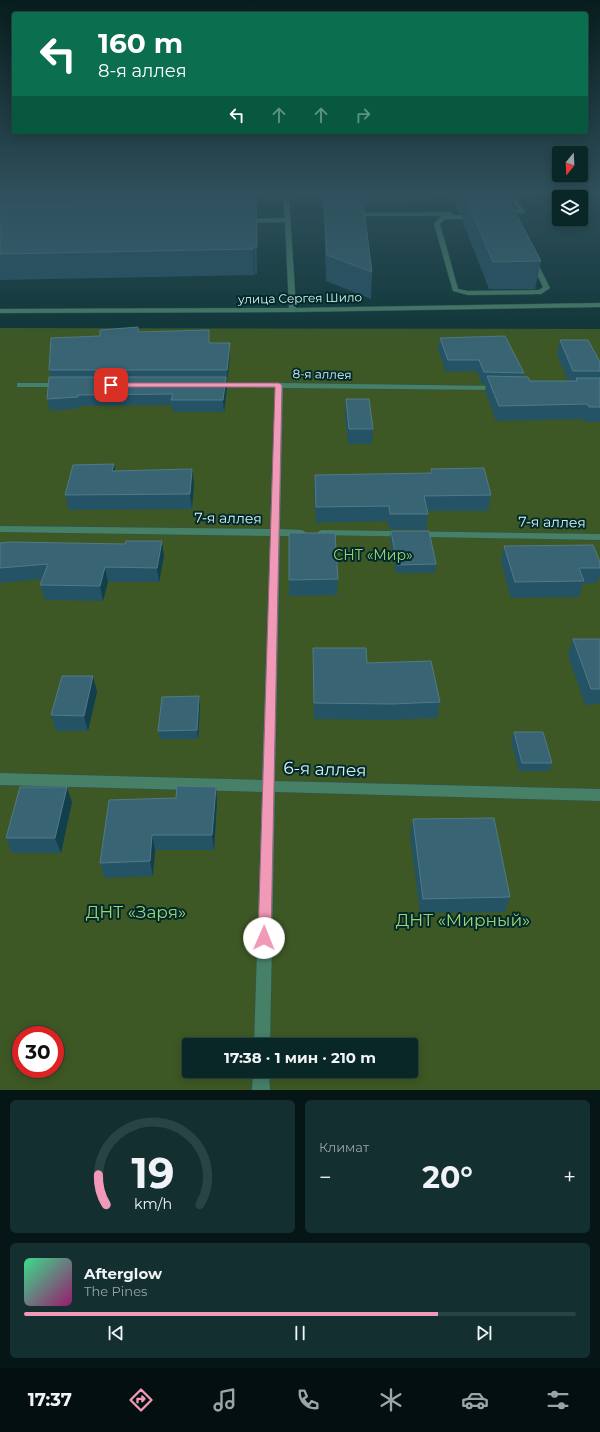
<!DOCTYPE html>
<html lang="ru">
<meta charset="utf-8">
<style>
body{margin:0;font-family:Montserrat,sans-serif;background:#132f30;color:#f1f3f6;height:100vh;display:flex;flex-direction:column;font-size:15px;white-space:nowrap}
*{box-sizing:border-box;margin:0}
p{font-size:13px;color:#99a5a8}
.icon{flex:none;width:22px;height:22px;fill:none;stroke:currentColor;stroke-width:2;stroke-linecap:round;stroke-linejoin:round}
.map{position:relative;height:1090px;overflow:hidden}
.panel{display:flex;flex-direction:column;gap:10px;padding:10px;background:#061516;flex:1}
.panel>*{flex:none}
.top-card{position:absolute;left:12px;top:12px;width:576px;height:122px;border-radius:4px;box-shadow:0 2px 10px #0003,0 0 0 1px #2a4445;background:#0b6e4f;color:#fff;overflow:hidden}
.needle{width:26px;rotate:198deg}
.buttons{position:absolute;left:552px;top:146px;display:grid;gap:8px}
.buttons a{display:grid;place-items:center;width:36px;height:36px;border-radius:4px;background:#0a2728;box-shadow:0 2px 10px #0003,0 0 0 1px #2a4445;font-size:20px}
.speed{position:absolute;left:12px;top:1026px;display:flex;gap:8px;font-size:20px;font-weight:700;text-align:center}
.speed>*{display:grid;place-content:center;width:52px;height:52px;border-radius:50%;background:#0a2728;box-shadow:0 2px 10px #0003,0 0 0 1px #2a4445;line-height:1}
.speed .limit{border:6px solid #d22;background:#fff;color:#111}
.pin{position:absolute;display:grid;place-items:center;width:34px;height:34px;color:#fff;margin:-17px;border-radius:8px;box-shadow:0 2px 6px #0006}
.me{position:absolute;width:44px;margin:-22px;rotate:1deg;stroke-linejoin:round;filter:drop-shadow(0 0 3px #0008)}
.turn{display:flex;align-items:center;gap:14px;height:84px;padding:0 20px;font-size:18px}
.turn .icon{width:52px;height:52px;stroke-width:2.5}
.turn b{display:block;font-size:28px;line-height:34px}
.lanes{display:flex;align-items:center;height:38px;padding:0 20px;background:#0003;justify-content:center;gap:20px;direction:ltr}
.lanes .off{opacity:.35}
.big{font-size:30px;font-weight:700;line-height:1.1}
.panel .tile{flex:1;display:flex;flex-direction:column;justify-content:center;gap:6px;min-width:0;padding:0 14px;border-radius:6px;background:#132f30}
.panel .dial{align-items:center;gap:0}
.dial svg{height:104px;overflow:visible;fill:none;stroke:#2a4445;stroke-width:7;stroke-linecap:round;text-anchor:middle}
.dial text{fill:#f1f3f6;stroke:none}
.song{display:flex;align-items:center;gap:12px}
.cover{width:48px;height:48px;border-radius:6px;background:linear-gradient(135deg,hsl(150 70% 55%),hsl(320 70% 35%))}
.played{height:4px;border-radius:2px;background:linear-gradient(90deg,#f09ab7 75%,#2a4445 75%)}
.keys{display:flex;justify-content:space-around;direction:ltr}
.heat{display:flex;justify-content:space-between;align-items:center;font-size:22px;direction:ltr}
.panel .tiles{flex:1;display:grid;gap:10px;grid-template-columns:1fr 1fr}
.tile:last-child{grid-column:span 2}
.trip{position:absolute;left:182px;top:1038px;width:236px;height:40px;border-radius:4px;background:#0a2728;box-shadow:0 2px 10px #0003,0 0 0 1px #2a4445;font-weight:700;line-height:40px;text-align:center}
.dock{display:flex;height:64px;justify-content:space-around;align-items:center;background:#041010;color:#99a5a8}
.dock .icon{width:28px;height:28px}
.dock .selected{color:#f09ab7}
.dock b{font-size:18px;color:#f1f3f6}
.map>svg:first-child{display:block}
</style>
<div class="map">
<svg width="600" height="1090" viewBox="0 0 600 1090">
<rect width="100%" height="100%" fill="#0d3435"/>
<path fill="#3d5824" fill-rule="evenodd" d="M0 328 600 329V1090H0ZM21 1035H55V1069H21ZM189 1045H411V1071H189Z"/>
<g fill="none" stroke-linecap="round" stroke-linejoin="round">
<g stroke="#2e5253" stroke-width="1">
<g id="minor">
<polygon points="266,193 272,193 272,194 339,194 336,196 289,197 296,308 600,303 600,307 293,312 0,313 0,309 289,308 285,222 243,223 240,221 243,219 285,218 283,197 269,198 266,196"/>
<path d="M352 193H358L364 213 450 212 453 214 452 215 514 216 550 288 541 294 468 295 453 291 434 224 441 216H360ZM445 219H510L543 287 539 290 468 291 458 289 440 224Z"/>
<polygon points="506,193 512,193 525,212 524,213 502,213 502,211 504,210 518,210"/>
<polygon points="17,383 62,383 66,385 62,387 17,387"/>
<polygon points="211,383 279,383 498,386 502,388 498,390 283,388 280,529 302,530 307,533 302,536 280,536 275,781 600,789 600,801 275,792 270,1045 254,1045 262,792 0,785 0,773 262,780 270,536 0,532 0,526 270,529 275,388 214,387 211,387"/>
<polygon points="322,530 600,534 600,540 319,535 317,533 319,531"/>
<polygon points="253,1071 269,1071 270,1090 252,1090"/>
</g>
</g>
<use href="#minor" fill="#468067" fill-rule="evenodd"/>
</g>
<g fill="#245366">
<polygon points="0,193 256,193 257,274 255,274 254,275 0,280"/>
<polygon points="323,193 431,193 430,203 363,205 372,272 371,299 326,281"/>
<polygon points="451,193 498,193 498,196 541,261 535,289 489,289 462,220 463,214 459,214"/>
<polygon points="139,332 210,343 230,355 227,382 226,382 227,388 224,412 173,412 172,405 80,406 80,408 50,411 47,399 51,377 49,370 100,336"/>
<polygon points="440,338 524,373 523,377 530,381 568,381 557,354 560,340 600,362 600,422 585,422 583,419 496,421 485,391 486,384 482,384 477,371 446,372 438,349"/>
<polygon points="346,399 373,429 372,444 348,444 345,414"/>
<polygon points="114,464 115,471 192,469 194,484 192,509 69,510 65,495"/>
<polygon points="431,469 491,495 488,511 427,511 428,514 426,530 389,529 387,521 316,523 314,490 315,475 431,473"/>
<polygon points="391,531 436,564 435,573 396,573 390,539"/>
<polygon points="289,533 338,579 337,595 289,596"/>
<polygon points="0,543 164,556 159,582 108,582 103,601 45,600 40,585 42,579 0,583"/>
<polygon points="504,546 600,562 600,575 597,583 583,584 579,597 511,598 501,562"/>
<polygon points="573,639 600,639 600,704 585,705 568,655"/>
<polygon points="313,648 367,663 440,702 437,718 391,720 314,719"/>
<polygon points="93,676 97,692 88,731 56,731 51,715"/>
<polygon points="200,705 198,739 160,739 158,731"/>
<polygon points="514,732 552,763 549,771 519,771 511,741"/>
<polygon points="216,787 217,802 214,850 155,850 153,876 105,878 100,863 176,798"/>
<polygon points="72,802 61,853 12,853 6,838"/>
<polygon points="413,819 510,897 505,912 420,913 410,835"/>
</g>
<g fill="#123f4c">
<polygon points="256,200 257,224 257,274 257,247"/>
<polygon points="254,247 255,274 254,275 253,249"/>
<polygon points="230,343 230,355 227,382 227,370"/>
<polygon points="226,377 227,388 224,412 223,400"/>
<polygon points="114,464 117,480 112,471"/>
<polygon points="192,469 194,484 192,509 190,494"/>
<polygon points="162,541 164,556 159,582 157,568"/>
<polygon points="105,567 108,582 103,601 100,586"/>
<polygon points="93,676 97,692 88,731 84,716"/>
<polygon points="199,696 200,705 198,739 197,730"/>
<polygon points="67,787 72,802 61,853 55,838"/>
<polygon points="216,787 217,802 214,850 212,835"/>
<polygon points="152,835 155,850 153,876 150,861"/>
</g>
<g fill="#386474" stroke="#527a88">
<polygon points="0,193 253,193 0,197"/>
<polygon points="324,193 361,193 362,194 372,272 327,255"/>
<polygon points="465,196 507,196 541,261 493,262"/>
<polygon points="256,200 257,247 254,247 253,249 0,254 0,204"/>
<polygon points="138,327 138,332 209,330 209,343 230,343 227,370 49,370 51,338 100,336 100,330"/>
<polygon points="505,336 524,373 484,372 479,360 448,360 440,338"/>
<polygon points="560,340 588,340 600,362 600,371 573,371"/>
<polygon points="487,376 528,377 530,381 577,381 576,378 600,378 600,407 589,407 587,404 499,406"/>
<polygon points="49,377 226,377 223,400 171,400 173,394 78,395 78,397 47,399"/>
<polygon points="346,399 369,399 373,429 349,429"/>
<polygon points="114,464 112,471 192,469 190,494 65,495 73,465"/>
<polygon points="484,468 491,495 424,496 428,514 390,514 389,506 316,507 315,475 432,473 431,469"/>
<polygon points="391,531 429,531 436,564 397,565"/>
<polygon points="289,533 335,533 338,579 289,580"/>
<polygon points="126,541 162,541 157,568 105,567 100,586 40,585 48,564 0,568 0,543 11,542 125,544"/>
<polygon points="593,545 600,562 600,568 579,568 584,581 515,582 504,546"/>
<polygon points="573,639 600,639 600,689 591,689"/>
<polygon points="313,648 366,648 367,663 431,661 440,702 393,704 314,703"/>
<polygon points="62,676 93,676 84,716 51,715"/>
<polygon points="199,696 197,730 158,731 162,697"/>
<polygon points="514,732 543,732 552,763 522,763"/>
<polygon points="177,786 216,787 212,835 152,835 150,861 100,863 109,800 176,798"/>
<polygon points="20,787 67,787 55,838 6,838"/>
<polygon points="494,818 510,897 423,899 413,819"/>
</g>
<linearGradient id="sky" x2="0" y2="1"><stop stop-color="#071d1d"/><stop offset="0.56" stop-color="#2f505c"/><stop offset="1" stop-color="#2f505c" stop-opacity="0"/></linearGradient>
<rect width="600" height="346" fill="url(#sky)"/>
<polygon fill="#f09ab7" stroke="#9c6477" points="109,383 279,383 282,385 271,938 269,943 264,945 260,943 258,938 275,387 111,387 107,385"/>
<g text-anchor="middle" dominant-baseline="central" stroke-width="4" stroke-linejoin="round" paint-order="stroke">
<g font-size="12" fill="#ddf1f1" stroke="#022a2b">
<text transform="translate(300 298) rotate(-1)">улица Сергея Шило</text>
<text transform="translate(322 374) rotate(1)">8-я аллея</text>
</g>
<g font-size="14" fill="#ddf1f1" stroke="#022a2b">
<text transform="translate(228 518) rotate(1)">7-я аллея</text>
<text transform="translate(552 522) rotate(1)">7-я аллея</text>
</g>
<g font-size="14" fill="#a0d275" stroke="#022a2b">
<text x="373" y="555">СНТ «Мир»</text>
</g>
<g font-size="17" fill="#ddf1f1" stroke="#022a2b">
<text transform="translate(325 769) rotate(2)">6-я аллея</text>
</g>
<g font-size="17" fill="#a0d275" stroke="#022a2b">
<text x="136" y="912">ДНТ «Заря»</text>
<text x="463" y="920">ДНТ «Мирный»</text>
</g>
</g>
</svg>
<div class="buttons">
<a><svg class="needle" viewBox="-14 -14 28 28"><path d="M0-13l5 13h-10z" fill="#e53935"/><path d="M0 13l5-13h-10z" fill="#99a5a8"/></svg></a>
<a><svg class="icon" aria-label="layers" viewBox="0 0 24 24"><path d="M12 4l9 5-9 5-9-5zM3 14l9 5 9-5"/></svg></a>
</div>
<div class="speed"><div class="limit">30</div></div>
<div class="pin" style="left:111px;top:385px;background:#d93025"><svg class="icon" aria-label="arrive" viewBox="0 0 24 24"><path d="M6 21V4h12l-3 4 3 4H6"/></svg></div>
<svg class="me" style="left:264px;top:938px" viewBox="-20 -20 40 40"><circle r="19" fill="#fff"/><path d="M0-13L10 11 0 6-10 11z" fill="#f09ab7"/></svg>
<div class="trip">17:38 · 1 мин · 210 m</div>
<div class="top-card">
<div class="turn"><svg class="icon" aria-label="left" viewBox="0 0 24 24"><path d="M17 20v-9H6M10 6l-5 5 5 5"/></svg><div><b>160 m</b>8-я аллея</div></div>
<div class="lanes"><svg class="icon" aria-label="left" viewBox="0 0 24 24"><path d="M17 20v-9H6M10 6l-5 5 5 5"/></svg><svg class="icon off" aria-label="ahead" viewBox="0 0 24 24"><path d="M12 20V5M6 11l6-6 6 6"/></svg><svg class="icon off" aria-label="ahead" viewBox="0 0 24 24"><path d="M12 20V5M6 11l6-6 6 6"/></svg><svg class="icon off" aria-label="right" viewBox="0 0 24 24"><path d="M7 20v-9h11M14 6l5 5-5 5"/></svg></div>
</div>
</div>
<section class="panel">
<div class="tiles">
<div class="tile dial"><svg viewBox="0 0 100 80">
<path d="M14 69A42 42 0 1 1 86 69"/>
<path d="M14 69A42 42 0 0 1 8 46" stroke="#f09ab7"/>
<text x="50" y="56" font-size="32" font-weight="700">19</text>
<text x="50" y="72" font-size="11">km/h</text>
</svg></div>
<div class="tile"><p>Климат</p>
<div class="heat"><a>−</a><b class="big">20°</b><a>+</a></div>
</div>
<div class="tile">
<div class="song"><i class="cover"></i><div><b>Afterglow</b><p>The Pines</p></div></div>
<div class="played"></div>
<div class="keys"><svg class="icon" aria-label="previous" viewBox="0 0 24 24"><path d="M18 5L8 12l10 7zM5 5v14"/></svg><svg class="icon" aria-label="pause" viewBox="0 0 24 24"><path d="M8 5v14M16 5v14"/></svg><svg class="icon" aria-label="next" viewBox="0 0 24 24"><path d="M6 5l10 7-10 7zM19 5v14"/></svg></div>
</div>
</div>
</section>
<nav class="dock">
<b>17:37</b>
<svg class="icon selected" aria-label="directions" viewBox="0 0 24 24"><path d="M12 3l9 9-9 9-9-9zM9 14v-3h6M13 9l2 2-2 2"/></svg>
<svg class="icon" aria-label="music" viewBox="0 0 24 24"><path d="M9 18V5l10-2v13"/><circle cx="6" cy="18" r="3"/><circle cx="16" cy="16" r="3"/></svg>
<svg class="icon" aria-label="phone" viewBox="0 0 24 24"><path d="M5 4h4l2 5-3 2q2 4 5 5l2-3 5 2v4C11 20 4 13 5 4z"/></svg>
<svg class="icon" aria-label="climate" viewBox="0 0 24 24"><path d="M12 3v18M4 7l16 10M4 17L20 7"/></svg>
<svg class="icon" aria-label="car" viewBox="0 0 24 24"><path d="M5 17H2v-5l4-1 3-4h7l3 4 3 1v5h-3M9 17h6M6 11h13"/><circle cx="7" cy="17" r="2"/><circle cx="17" cy="17" r="2"/></svg>
<svg class="icon" aria-label="filters" viewBox="0 0 24 24"><path d="M4 7h16M4 17h16"/><circle cx="9" cy="7" r="2"/><circle cx="15" cy="17" r="2"/></svg>
</nav>
